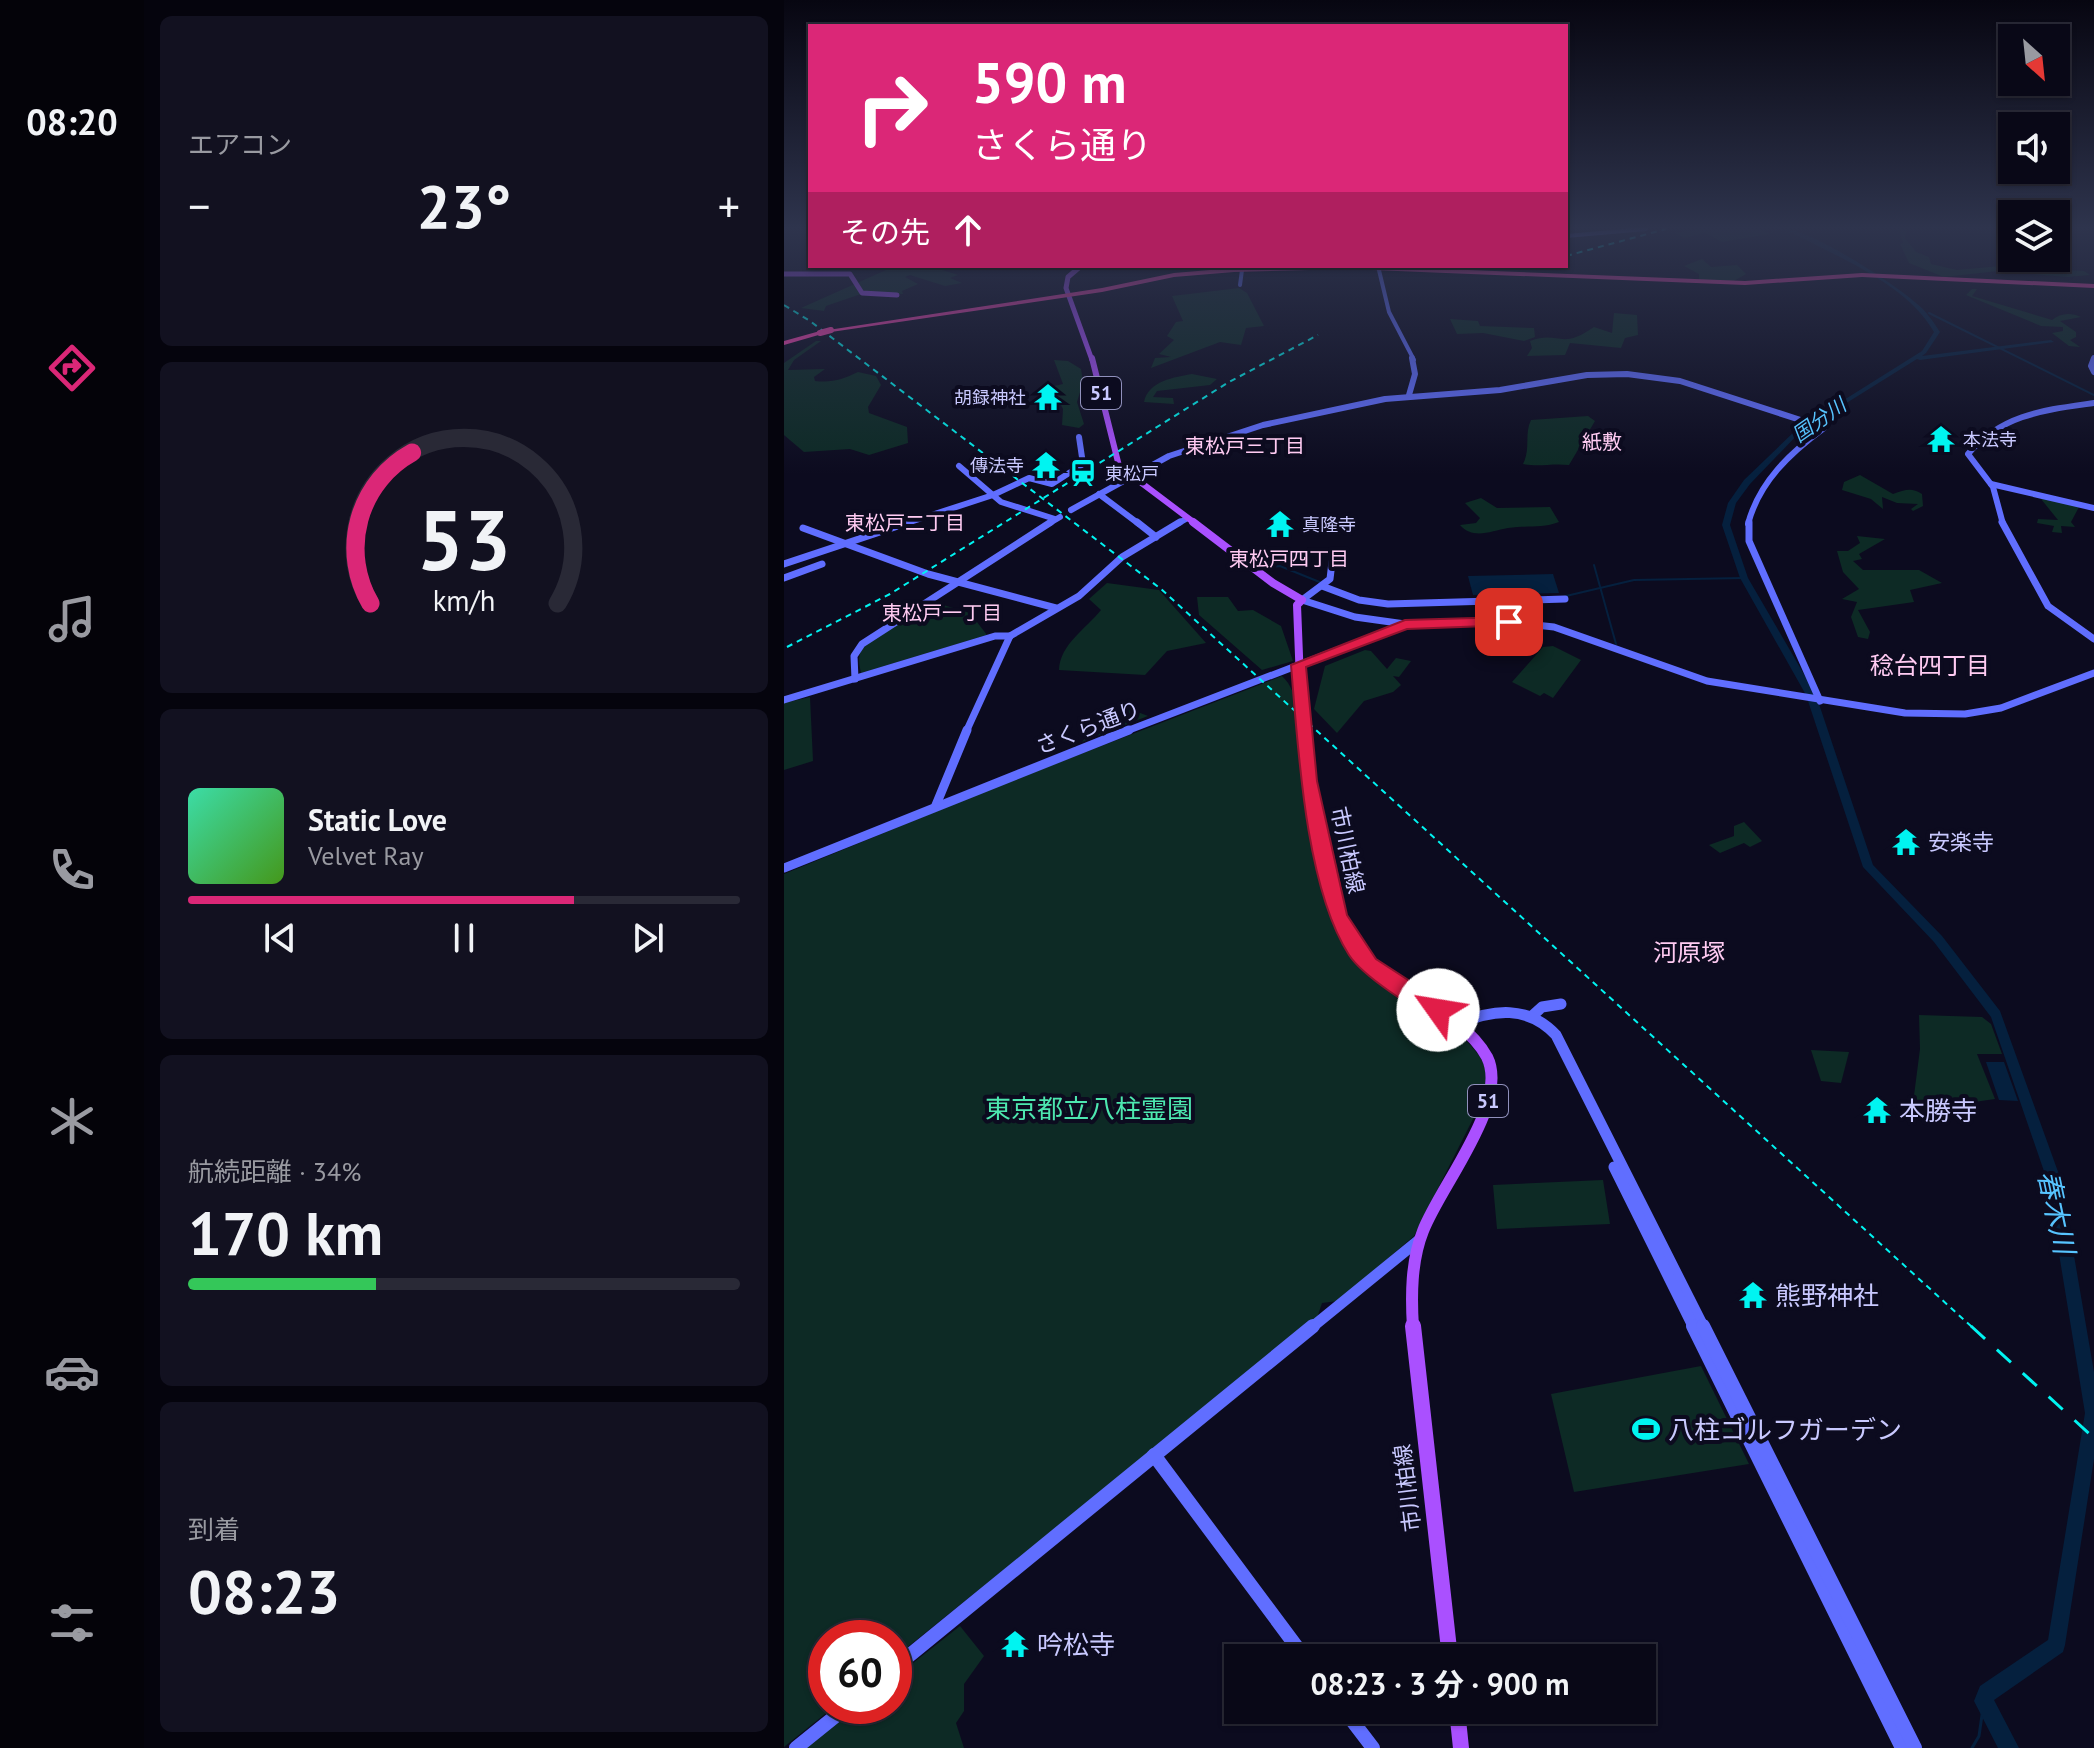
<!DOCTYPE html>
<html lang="ja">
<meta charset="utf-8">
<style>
body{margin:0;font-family:"PT Sans","Noto Sans JP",sans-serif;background:#121120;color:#f1f3f6;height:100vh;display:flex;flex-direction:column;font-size:30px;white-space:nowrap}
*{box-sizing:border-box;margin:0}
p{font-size:26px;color:#999aa1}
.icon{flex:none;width:44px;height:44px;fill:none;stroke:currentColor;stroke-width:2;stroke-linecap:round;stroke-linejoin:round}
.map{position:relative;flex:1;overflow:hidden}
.panel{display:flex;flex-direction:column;gap:16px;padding:16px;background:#05040d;width:640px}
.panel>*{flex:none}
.guide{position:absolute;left:24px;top:24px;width:760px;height:244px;border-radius:0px;box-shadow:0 2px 6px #0004,0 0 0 2px #292936;background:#db2777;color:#fff;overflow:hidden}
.needle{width:52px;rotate:153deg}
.controls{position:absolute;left:1214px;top:24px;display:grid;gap:16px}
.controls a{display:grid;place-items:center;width:72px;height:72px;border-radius:0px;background:#090817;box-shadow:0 2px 6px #0004,0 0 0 2px #292936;font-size:40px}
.speed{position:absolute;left:24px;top:1620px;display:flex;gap:16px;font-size:40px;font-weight:700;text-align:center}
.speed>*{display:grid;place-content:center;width:104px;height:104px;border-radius:50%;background:#090817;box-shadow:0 2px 6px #0004,0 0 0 2px #292936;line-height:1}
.speed .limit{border:12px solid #d22;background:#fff;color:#111}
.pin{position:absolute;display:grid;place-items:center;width:68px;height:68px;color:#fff;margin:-34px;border-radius:16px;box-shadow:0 4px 12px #0006}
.me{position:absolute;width:88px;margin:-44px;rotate:302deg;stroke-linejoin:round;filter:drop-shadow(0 0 6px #0008)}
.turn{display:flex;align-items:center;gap:28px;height:168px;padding:0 32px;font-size:36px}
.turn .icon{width:104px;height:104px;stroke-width:2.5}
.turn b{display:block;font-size:56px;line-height:68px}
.then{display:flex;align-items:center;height:76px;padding:0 32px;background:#0003;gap:16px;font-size:30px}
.big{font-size:60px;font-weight:700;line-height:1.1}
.panel .tile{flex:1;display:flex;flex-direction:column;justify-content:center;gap:12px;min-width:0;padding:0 28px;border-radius:12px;background:#121120}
.panel .dial{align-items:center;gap:0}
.dial svg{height:208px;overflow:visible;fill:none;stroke:#292936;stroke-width:7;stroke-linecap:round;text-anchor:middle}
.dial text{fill:#f1f3f6;stroke:none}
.song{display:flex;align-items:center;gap:24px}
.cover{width:96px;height:96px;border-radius:12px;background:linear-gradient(135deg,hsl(160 70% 55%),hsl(100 70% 35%))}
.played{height:8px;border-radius:4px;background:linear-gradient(90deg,#db2777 70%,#292936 70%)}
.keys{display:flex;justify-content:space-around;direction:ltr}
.heat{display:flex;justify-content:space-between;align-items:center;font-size:44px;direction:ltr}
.charge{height:12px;border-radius:6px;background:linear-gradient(90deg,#34c759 34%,#292936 0)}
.trip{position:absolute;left:440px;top:1644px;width:432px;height:80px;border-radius:0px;background:#090817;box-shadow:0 2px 6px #0004,0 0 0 2px #292936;font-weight:700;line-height:80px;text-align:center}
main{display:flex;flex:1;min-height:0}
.tab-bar{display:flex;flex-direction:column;width:144px;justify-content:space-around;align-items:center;background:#040309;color:#999aa1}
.tab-bar .icon{width:56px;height:56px}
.tab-bar .on{color:#db2777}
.tab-bar b{font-size:36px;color:#f1f3f6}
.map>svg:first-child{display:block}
</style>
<main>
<nav class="tab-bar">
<b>08:20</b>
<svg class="icon on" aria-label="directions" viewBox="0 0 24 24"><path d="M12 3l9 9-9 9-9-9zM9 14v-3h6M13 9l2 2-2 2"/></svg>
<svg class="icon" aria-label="music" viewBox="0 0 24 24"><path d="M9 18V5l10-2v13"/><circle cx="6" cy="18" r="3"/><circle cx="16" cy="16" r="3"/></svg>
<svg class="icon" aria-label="phone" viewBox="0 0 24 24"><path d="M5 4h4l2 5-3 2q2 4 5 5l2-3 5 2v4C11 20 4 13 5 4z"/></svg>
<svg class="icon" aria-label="climate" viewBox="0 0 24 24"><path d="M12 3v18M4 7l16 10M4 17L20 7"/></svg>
<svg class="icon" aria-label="car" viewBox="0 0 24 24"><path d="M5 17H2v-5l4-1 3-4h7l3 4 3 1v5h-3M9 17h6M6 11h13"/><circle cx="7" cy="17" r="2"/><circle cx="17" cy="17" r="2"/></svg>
<svg class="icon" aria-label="filters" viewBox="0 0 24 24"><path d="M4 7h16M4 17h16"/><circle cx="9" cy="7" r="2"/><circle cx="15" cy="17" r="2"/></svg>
</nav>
<section class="panel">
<div class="tile"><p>エアコン</p>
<div class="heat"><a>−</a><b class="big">23°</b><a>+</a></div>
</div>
<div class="tile dial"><svg viewBox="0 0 100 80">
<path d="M14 69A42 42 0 1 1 86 69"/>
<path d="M14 69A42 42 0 0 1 30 11" stroke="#db2777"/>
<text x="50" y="56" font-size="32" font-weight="700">53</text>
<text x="50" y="72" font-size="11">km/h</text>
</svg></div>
<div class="tile">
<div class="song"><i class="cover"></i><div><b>Static Love</b><p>Velvet Ray</p></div></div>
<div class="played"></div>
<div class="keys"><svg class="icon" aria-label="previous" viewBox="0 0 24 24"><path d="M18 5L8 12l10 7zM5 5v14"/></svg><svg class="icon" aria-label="pause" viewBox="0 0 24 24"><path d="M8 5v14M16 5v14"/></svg><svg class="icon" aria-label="next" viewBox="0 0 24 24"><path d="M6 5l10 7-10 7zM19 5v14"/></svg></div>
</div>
<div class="tile"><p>航続距離 · 34%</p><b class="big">170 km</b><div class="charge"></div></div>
<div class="tile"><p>到着</p><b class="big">08:23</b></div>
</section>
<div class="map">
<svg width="1310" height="1748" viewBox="0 0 1310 1748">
<rect width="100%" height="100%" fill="#0c0b1f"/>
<g fill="#0d2a25">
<polygon points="916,229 976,229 986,234 938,242 921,233 901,238 891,233"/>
<polygon points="1115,229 1123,230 1121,238 1132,252 1145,257 1147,264 1173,270 1216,266 1300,271 1306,275 1283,277 1214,271 1160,277 1125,263 1116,244 1119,243"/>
<polygon points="918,259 927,267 953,265 962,274 948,282 915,280 915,274 900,266"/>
<polygon points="111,266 146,266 174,275 166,278 178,283 161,286 126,275 121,277 134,284 118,291 119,294 77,294 42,306 40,311 17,308"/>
<polygon points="455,288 463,293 480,326 462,328 457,345 436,342 367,368 371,358 387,357 375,354 390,340 383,336 392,322 399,321 388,296"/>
<path d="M1188 289H1193L1188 296 1268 320C1276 313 1287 312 1297 317L1276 321 1292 332V337L1286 340 1296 347 1285 346 1268 333 1279 331V327L1257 326 1182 295Z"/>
<path d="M830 313 853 315 854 335 841 338 837 348 786 343 781 355 743 356 748 348 746 341C775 330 776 351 810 327L828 333Z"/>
<polygon points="666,319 694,321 696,326 750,328 751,337 740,341 699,333 673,334"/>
<path d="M32 341H37L10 360 4 370 41 369 30 377 31 381C49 383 59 379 74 372L92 376 97 385 84 407 85 413 123 427 124 443 85 455 66 449 20 452 0 435V363Z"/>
<polygon points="270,360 284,361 297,369 299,382 293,402 300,424 295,428 278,425 279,409 275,401 257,406 272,394 261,388 279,384"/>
<path d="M408 374 433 379 426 385 373 391 369 397 389 398 390 404 360 402C364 381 391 377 408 374Z"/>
<path d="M804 416 811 421 785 465C768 463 756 467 739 464 747 449 740 434 747 420Z"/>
<path d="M1076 475 1109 494C1121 490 1127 487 1138 494L1139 506 1129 511 1127 509 1134 504 1113 503 1098 497 1099 509 1087 499 1058 490 1060 482Z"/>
<polygon points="1253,494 1295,507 1287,522 1291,527 1277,526 1278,533 1268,532 1270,526 1253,523 1254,519 1274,520"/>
<path d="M697 498 713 508 766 507 775 522C757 529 742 525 724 528 707 531 689 540 676 525L692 523 696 518 681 503Z"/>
<polygon points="1073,536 1101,539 1075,554 1078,559 1069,561 1079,570 1135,570 1158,583 1126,590 1130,602 1074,610 1086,632 1084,639 1074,637 1067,617 1073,602 1058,599 1075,589 1059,572 1053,551 1064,551 1076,543"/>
<path d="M323 583 375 590 422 643 383 651 361 675 275 670C276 644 302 629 317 610L305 599Z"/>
<polygon points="413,597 444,597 454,611 469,610 497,626 509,661 478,670 415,615"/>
<path d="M156 604 186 613 203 635 77 673C76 668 74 660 76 654 80 637 139 609 156 604Z"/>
<polygon points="769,646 797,660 769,698 760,693 756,696 728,682 759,647"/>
<polygon points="581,650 587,651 603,669 612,658 627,661 615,677 609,676 617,685 609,692 580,701 553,733 530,709 541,666"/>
<path d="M498 676C517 694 512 720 515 745 522 795 535 892 556 936 583 989 700 1027 703 1077 704 1084 700 1094 698 1101L630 1236 554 1301 538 1303 533 1318 110 1658V1638H42V1706H51L0 1747V874L209 788Z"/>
<polygon points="26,697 29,761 0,770 0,703"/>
<polygon points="346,709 364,716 298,742 313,724 314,713"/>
<polygon points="960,822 978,841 966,847 960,843 936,853 925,845 950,836 950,826"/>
<polygon points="1135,1015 1198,1017 1207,1024 1218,1054 1193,1054 1211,1099 1128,1111 1136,1049"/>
<polygon points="1027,1050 1065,1052 1057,1083 1037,1081"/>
<polygon points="819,1180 826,1224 713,1229 709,1185"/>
<polygon points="917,1366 965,1464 790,1492 767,1394"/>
<polygon points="176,1626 200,1656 180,1684 180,1711 172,1723 180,1748 21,1748 75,1706 110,1706 110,1678"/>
</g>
<g fill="#05203e">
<polygon points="769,574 775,593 689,595 684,576"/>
<polygon points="1202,1062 1220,1062 1234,1101 1215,1100"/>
</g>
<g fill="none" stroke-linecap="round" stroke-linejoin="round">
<g stroke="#05203e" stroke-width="2">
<polyline points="1145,313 1310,395"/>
<polyline points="810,565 832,644"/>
<polyline points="479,568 496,566 538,583"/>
<polyline points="782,596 850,580 960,578"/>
</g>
<polyline stroke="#05203e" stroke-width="3" points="1188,1748 1195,1736 1200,1701"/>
<path fill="#05203e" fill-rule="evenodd" d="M1001 229C1026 229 1111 284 1132 303 1142 311 1149 321 1156 332L1142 353 1138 356 1267 340 1270 342 1136 360 1133 359 1016 432 966 484 952 503 946 525 964 578 1032 695 1089 865 1158 936 1216 1011 1277 1180 1310 1372V1459L1281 1645 1279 1652 1210 1700 1235 1748H1214L1190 1701 1196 1686 1264 1640 1301 1413 1263 1180 1207 1017 1150 942 1079 867 1022 695 956 578 938 525 944 503 960 480 1012 430 1138 351 1150 332C1122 282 1048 255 1001 229Z"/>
<g stroke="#606eff" stroke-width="4">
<polyline points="782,236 862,229"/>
<polyline points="594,266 605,312 630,360"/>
<polyline points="456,285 458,270"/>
</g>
<g stroke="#606eff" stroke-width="6">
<polyline points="1310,358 1307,366 1310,372"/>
<polyline points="625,395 631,374 628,358"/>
<polyline points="175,466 217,502 271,519"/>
<polyline points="1207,484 1310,508"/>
<polyline points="315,494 355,524"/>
<polyline points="287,510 385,456 479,425 601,399 716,390 803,375 843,374 896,381 1035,426"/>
<polyline points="120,524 209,495 245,478 268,484 299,464 295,437"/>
<polyline points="264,524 276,517"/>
<polyline points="393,524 402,519"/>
<path d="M964 524C975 482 1006 453 1040 428"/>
<path d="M1219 524 1209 487 1184 454C1218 414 1261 410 1310 403"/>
</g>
<g stroke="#606eff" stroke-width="7">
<polyline points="353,522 372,537"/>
<polyline points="965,522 965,541 1036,701"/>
<polyline points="1218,522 1264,606 1310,639"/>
<polyline points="19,528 144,574 272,608"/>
<polyline points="0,564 126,522"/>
<polyline points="0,578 38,564"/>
<polyline points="538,586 575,600 604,604 781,599"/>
<polyline points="518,600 571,617 621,624 725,622 770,627 923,681 1121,713 1181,714 1217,708 1310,673"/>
<polyline points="518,600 546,579 548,562"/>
<polyline points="71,679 70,656 78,644 267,522"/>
<polyline points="0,700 211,636 226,636"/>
<polyline points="182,732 226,636 295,596 338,557 396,522"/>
<polyline points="340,732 621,624"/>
</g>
<g stroke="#606eff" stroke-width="9">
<polyline points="152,805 183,730"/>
<polyline points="0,868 345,730"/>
</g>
<g stroke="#606eff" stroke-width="11">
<polyline points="748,1016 758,1007 777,1004"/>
<path d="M674 1024C709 1009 744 1005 772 1035L920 1328"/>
<polyline points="830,1167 910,1328"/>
<polyline points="527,1328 635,1240"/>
</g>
<g stroke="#606eff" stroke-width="14">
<polyline points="909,1326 1118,1748"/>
<polyline points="919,1326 1131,1748"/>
<polyline points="370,1455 521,1658"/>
<polyline points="110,1668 529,1326"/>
<polyline points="560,1710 589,1748"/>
<polyline points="12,1748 64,1706"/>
</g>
<g stroke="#aa50ff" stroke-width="5">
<polyline points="297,266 284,277 282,288 308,360"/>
<polyline points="0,274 66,274 78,293 113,295"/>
</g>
<polyline stroke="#aa50ff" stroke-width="6" points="308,358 335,466 412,524"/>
<polyline stroke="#aa50ff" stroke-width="8" points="409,522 489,583 518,600 513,605 518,732"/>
<path stroke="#aa50ff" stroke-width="10" d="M518 730C524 789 534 891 566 940 582 964 607 980 631 996"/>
<path stroke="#aa50ff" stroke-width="12" d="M628 994C654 1010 688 1029 703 1057 726 1103 656 1186 639 1231 627 1261 627 1296 629 1328"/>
<g stroke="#aa50ff" stroke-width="16">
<polyline points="629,1326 666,1658"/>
<polyline points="673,1710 677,1748"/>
</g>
<g fill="#ff44b3" fill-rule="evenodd">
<polygon points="538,266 581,266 961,281 1078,273 1310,284 1310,288 1078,277 961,285 564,269 450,272 390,277 318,292 47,332 44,330 318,288 390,273 450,268"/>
<polygon points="36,331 39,333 38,334 0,345 0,341"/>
</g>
<g stroke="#00f4f1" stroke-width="2" stroke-dasharray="6 5" stroke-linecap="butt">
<polyline points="782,256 882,229"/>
<polyline points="0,305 26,321 377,589 1189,1328"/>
<polyline points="3,647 106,594 445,382 534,335"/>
</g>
<polyline stroke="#00f4f1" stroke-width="3" stroke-dasharray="19 16" stroke-linecap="butt" points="1187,1326 1310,1438"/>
<polyline stroke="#ff44b3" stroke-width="6" points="36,333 47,330"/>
</g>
<linearGradient id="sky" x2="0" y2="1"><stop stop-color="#070611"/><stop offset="0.48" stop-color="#2e344d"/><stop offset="1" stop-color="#2e344d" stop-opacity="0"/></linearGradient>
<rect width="1310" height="474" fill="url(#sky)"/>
<path fill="#e11d48" stroke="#92132f" stroke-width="2" d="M725 617 730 619V625L623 629 522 667 533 781 563 915 592 959 661 1004 664 1010 661 1016 654 1019C631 1011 578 975 565 955 521 887 514 747 507 665L621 620Z"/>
<defs>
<g id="temple-bare" transform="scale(2.16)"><path d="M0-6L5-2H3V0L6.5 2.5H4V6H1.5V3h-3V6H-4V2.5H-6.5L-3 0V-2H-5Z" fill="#00f4f1" stroke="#0c0b1f" stroke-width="2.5" paint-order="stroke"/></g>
<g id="station-bare" transform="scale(2.16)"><path d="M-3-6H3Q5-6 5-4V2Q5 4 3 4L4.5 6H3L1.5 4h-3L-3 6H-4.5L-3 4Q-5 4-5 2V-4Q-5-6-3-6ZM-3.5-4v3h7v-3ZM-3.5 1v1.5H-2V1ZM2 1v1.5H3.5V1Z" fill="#00f4f1" stroke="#0c0b1f" stroke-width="2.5" paint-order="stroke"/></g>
<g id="stadium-bare" transform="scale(2.16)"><path d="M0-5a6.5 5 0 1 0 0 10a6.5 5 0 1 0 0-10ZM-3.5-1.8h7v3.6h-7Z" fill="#00f4f1" stroke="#0c0b1f" stroke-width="2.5" paint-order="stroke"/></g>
</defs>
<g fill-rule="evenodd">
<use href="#temple-bare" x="264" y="397"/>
<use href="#temple-bare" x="1157" y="439"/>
<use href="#temple-bare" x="262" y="465"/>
<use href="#station-bare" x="299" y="473"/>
<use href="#temple-bare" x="496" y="524"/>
<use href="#temple-bare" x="1122" y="842"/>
<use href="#temple-bare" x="1093" y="1110"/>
<use href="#temple-bare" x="969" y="1295"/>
<use href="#stadium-bare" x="862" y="1429"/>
<use href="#temple-bare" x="231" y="1644"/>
</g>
<g text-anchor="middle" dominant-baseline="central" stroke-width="8" stroke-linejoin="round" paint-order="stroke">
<g font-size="18" fill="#c9c9ff" stroke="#0c0b1f" text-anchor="start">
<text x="242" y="397" text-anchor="end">胡録神社</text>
<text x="1179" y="439">本法寺</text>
<text x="240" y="465" text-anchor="end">傳法寺</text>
<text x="321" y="473">東松戸</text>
<text x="518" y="524">真隆寺</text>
</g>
<g fill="#0c0b1f" stroke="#9090bc" stroke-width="2">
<rect x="297" y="377" width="40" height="32" rx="6"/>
<rect x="684" y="1085" width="40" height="32" rx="6"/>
</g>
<g font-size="20" font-weight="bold" fill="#c9c9ff">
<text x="317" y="393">51</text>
<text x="704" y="1101">51</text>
</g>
<g font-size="20" font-style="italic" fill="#57c4ff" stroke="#0c0b1f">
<text transform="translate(1035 420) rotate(-35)">国分川</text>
</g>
<g font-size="20" fill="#ffcbf2" stroke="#0c0b1f">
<text x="818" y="442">紙敷</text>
<text x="461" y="446">東松戸三丁目</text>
<text x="121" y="523">東松戸二丁目</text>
<text x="505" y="559">東松戸四丁目</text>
<text x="158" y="613">東松戸一丁目</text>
</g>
<g font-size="22" fill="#c9c9ff" stroke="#0c0b1f">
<text transform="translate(304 727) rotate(-21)">さくら通り</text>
<text transform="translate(564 850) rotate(78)">市川柏線</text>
<text transform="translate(623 1488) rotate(-97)">市川柏線</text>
</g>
<g font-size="22" fill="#c9c9ff" stroke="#0c0b1f" text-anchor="start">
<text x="1144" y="842">安楽寺</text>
</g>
<g font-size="24" fill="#ffcbf2" stroke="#0c0b1f">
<text x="1146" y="665">稔台四丁目</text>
<text x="905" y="952">河原塚</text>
</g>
<g font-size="26" fill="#4de7af" stroke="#0c0b1f">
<text x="305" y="1108">東京都立八柱霊園</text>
</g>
<g font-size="26" fill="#c9c9ff" stroke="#0c0b1f" text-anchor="start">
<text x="1115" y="1110">本勝寺</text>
<text x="991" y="1295">熊野神社</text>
<text x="884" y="1429">八柱ゴルフガーデン</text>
<text x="253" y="1644">吟松寺</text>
</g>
<g font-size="28" font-style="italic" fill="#57c4ff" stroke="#0c0b1f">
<text transform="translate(1273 1212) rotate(78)">春木川</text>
</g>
</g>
</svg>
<div class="controls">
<a><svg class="needle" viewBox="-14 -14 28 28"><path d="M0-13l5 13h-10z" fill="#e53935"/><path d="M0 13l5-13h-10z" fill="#999aa1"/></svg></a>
<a><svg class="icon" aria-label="sound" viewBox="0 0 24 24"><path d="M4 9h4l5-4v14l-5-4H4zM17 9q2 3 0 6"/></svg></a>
<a><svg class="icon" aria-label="layers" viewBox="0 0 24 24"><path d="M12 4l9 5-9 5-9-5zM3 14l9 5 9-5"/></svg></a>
</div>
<div class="speed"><div class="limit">60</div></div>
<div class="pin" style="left:725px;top:622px;background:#d93025"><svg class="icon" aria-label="arrive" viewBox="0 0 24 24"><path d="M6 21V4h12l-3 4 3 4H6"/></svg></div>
<svg class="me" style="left:654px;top:1010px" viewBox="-20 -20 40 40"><circle r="19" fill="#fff"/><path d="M0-13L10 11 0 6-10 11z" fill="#e11d48"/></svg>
<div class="trip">08:23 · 3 分 · 900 m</div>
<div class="guide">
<div class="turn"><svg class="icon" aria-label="right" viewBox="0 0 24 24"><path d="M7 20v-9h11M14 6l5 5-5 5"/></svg><div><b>590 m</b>さくら通り</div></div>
<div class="then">その先<svg class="icon" aria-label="ahead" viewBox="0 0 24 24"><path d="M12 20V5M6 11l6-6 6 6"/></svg></div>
</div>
</div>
</main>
